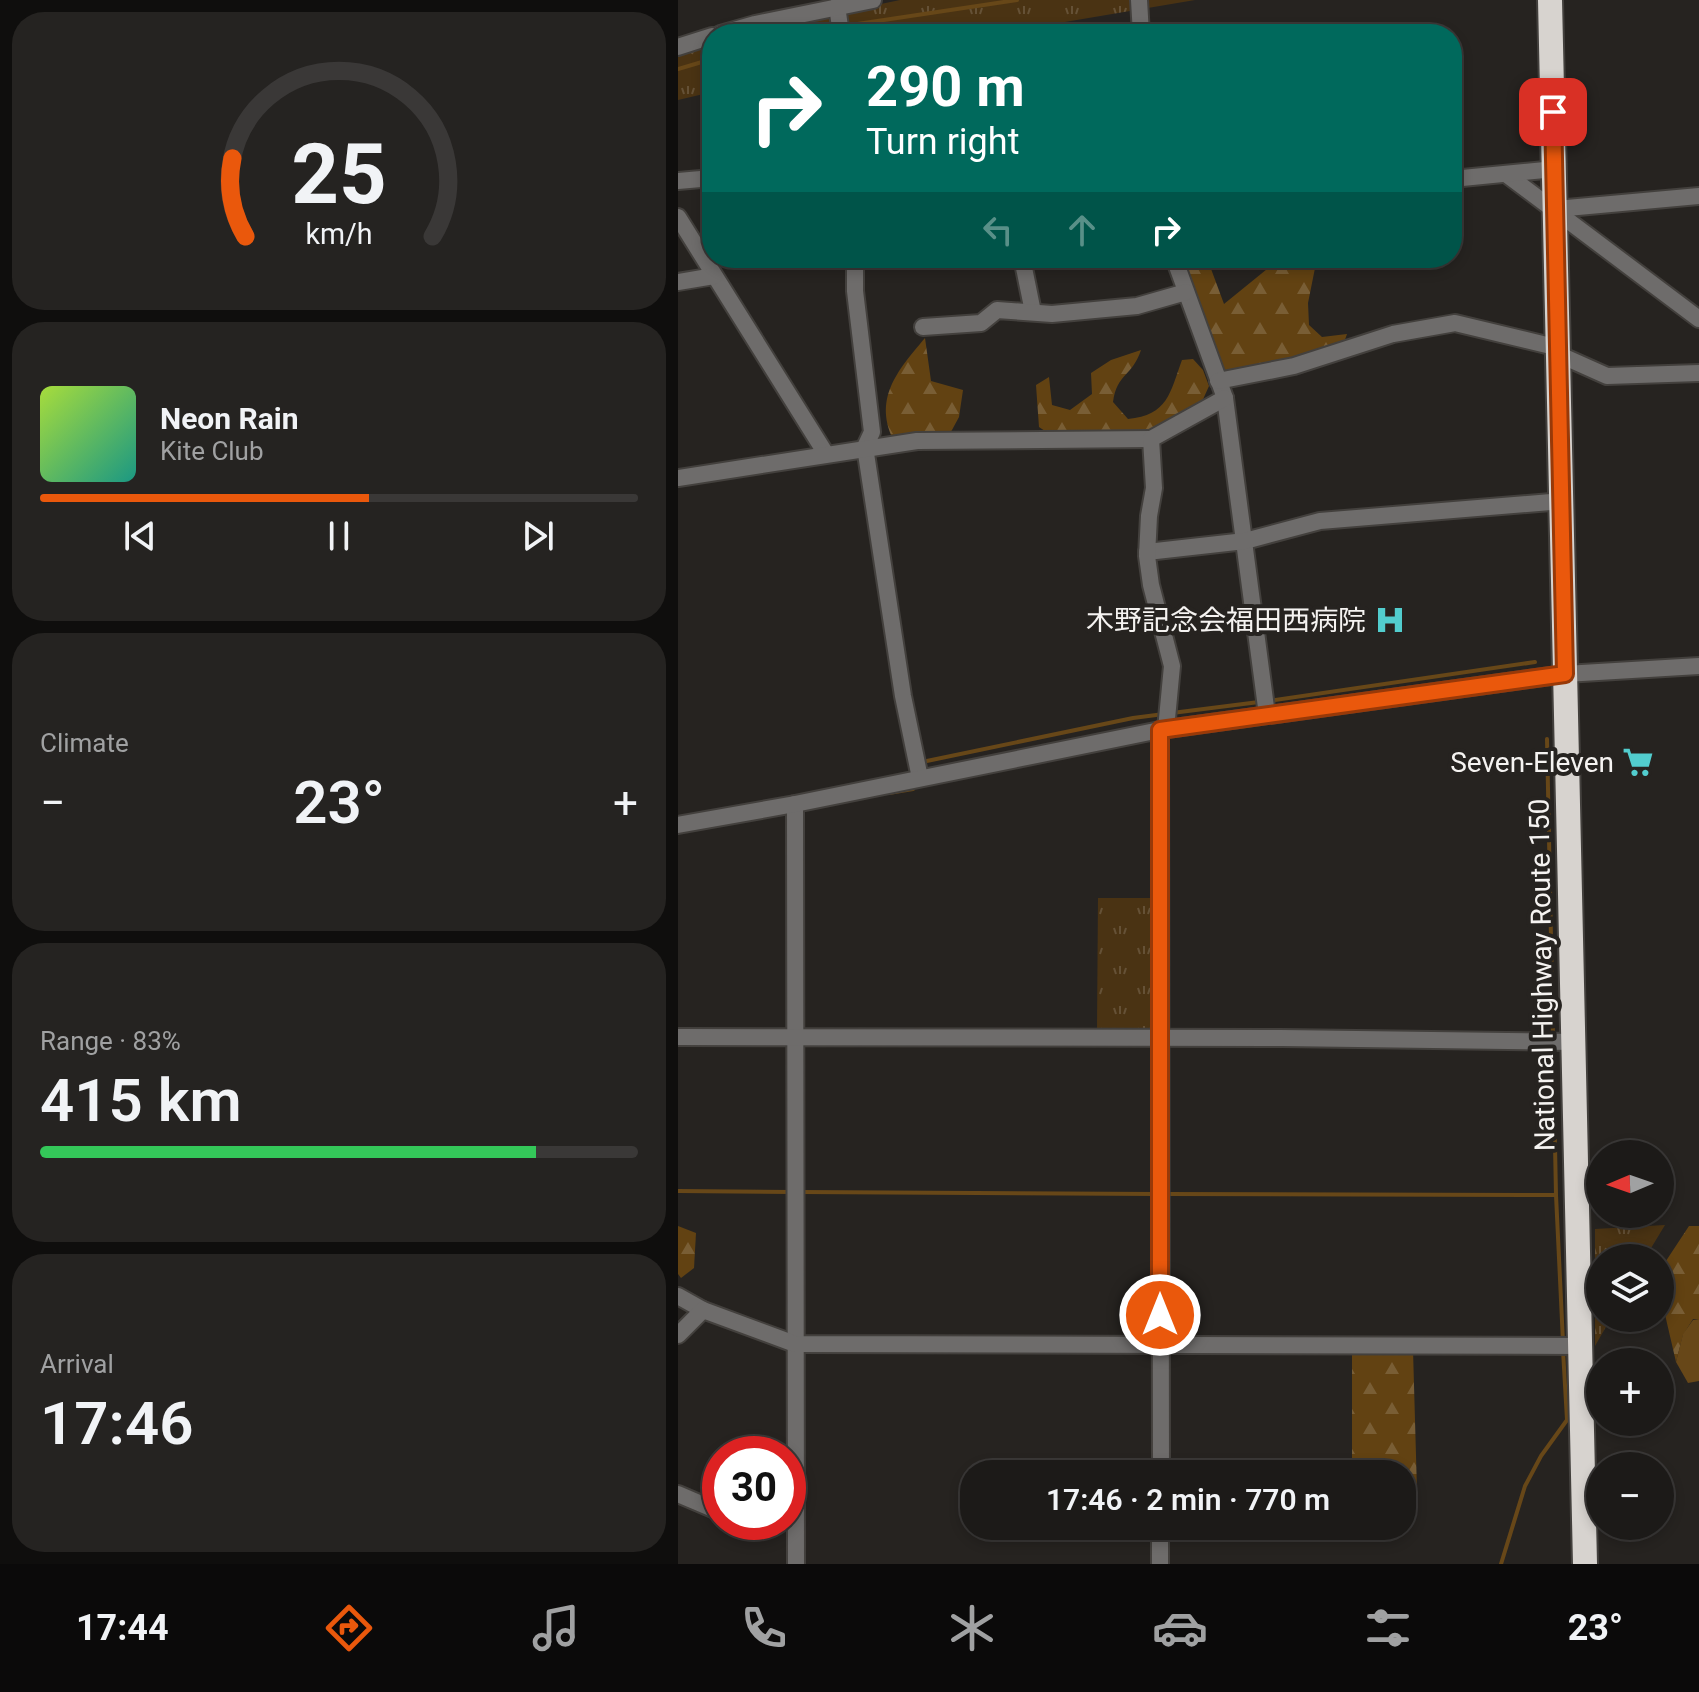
<!DOCTYPE html>
<meta charset="utf-8">
<style>
body{margin:0;font-family:Roboto,"Noto Sans JP",sans-serif;background:#252321;color:#f1f3f6;height:100vh;display:flex;flex-direction:column;font-size:30px;white-space:nowrap}
*{box-sizing:border-box;margin:0}
p{font-size:26px;color:#a0a1a2}
.icon{flex:none;width:44px;height:44px;fill:none;stroke:currentColor;stroke-width:2;stroke-linecap:round;stroke-linejoin:round}
.map{position:relative;flex:1;overflow:hidden}
.sheet{display:flex;flex-direction:column;gap:12px;padding:12px;background:#0f0e0d;width:678px}
.sheet>*{flex:none}
.guide{position:absolute;left:24px;top:24px;width:760px;height:244px;border-radius:32px;box-shadow:0 4px 12px #0003,0 0 0 2px #3a3837;background:#00695c;color:#fff;overflow:hidden}
.needle{width:52px;rotate:268deg}
.tools{position:absolute;left:908px;top:1140px;display:grid;gap:16px}
.tools a{display:grid;place-items:center;width:88px;height:88px;border-radius:50%;background:#1c1a18;box-shadow:0 4px 12px #0003,0 0 0 2px #3a3837;font-size:40px}
.speed{position:absolute;left:24px;top:1436px;display:flex;gap:16px;font-size:40px;font-weight:700;text-align:center}
.speed>*{display:grid;place-content:center;width:104px;height:104px;border-radius:50%;background:#1c1a18;box-shadow:0 4px 12px #0003,0 0 0 2px #3a3837;line-height:1}
.speed .limit{border:12px solid #d22;background:#fff;color:#111}
.pin{position:absolute;display:grid;place-items:center;width:68px;height:68px;color:#fff;margin:-34px;border-radius:16px;box-shadow:0 4px 12px #0006}
.me{position:absolute;width:88px;margin:-44px;rotate:0deg;stroke-linejoin:round;filter:drop-shadow(0 0 6px #0008)}
.turn{display:flex;align-items:center;gap:28px;height:168px;padding:0 32px;font-size:36px}
.turn .icon{width:104px;height:104px;stroke-width:2.5}
.turn b{display:block;font-size:56px;line-height:68px}
.lanes{display:flex;align-items:center;height:76px;padding:0 32px;background:#0003;justify-content:center;gap:40px;direction:ltr}
.lanes .off{opacity:.35}
.big{font-size:60px;font-weight:600;line-height:1.1}
.sheet .card{flex:1;display:flex;flex-direction:column;justify-content:center;gap:12px;min-width:0;padding:0 28px;border-radius:32px;background:#252321}
.sheet .dial{align-items:center;gap:0}
.dial svg{height:208px;overflow:visible;fill:none;stroke:#3a3837;stroke-width:7;stroke-linecap:round;text-anchor:middle}
.dial text{fill:#f1f3f6;stroke:none}
.song{display:flex;align-items:center;gap:24px}
.cover{width:96px;height:96px;border-radius:12px;background:linear-gradient(135deg,hsl(80 70% 55%),hsl(170 70% 35%))}
.played{height:8px;border-radius:4px;background:linear-gradient(90deg,#ea580c 55%,#3a3837 55%)}
.keys{display:flex;justify-content:space-around;direction:ltr}
.heat{display:flex;justify-content:space-between;align-items:center;font-size:44px;direction:ltr}
.charge{height:12px;border-radius:6px;background:linear-gradient(90deg,#34c759 83%,#3a3837 0)}
.trip{position:absolute;left:282px;top:1460px;width:456px;height:80px;border-radius:32px;background:#1c1a18;box-shadow:0 4px 12px #0003,0 0 0 2px #3a3837;font-weight:600;line-height:80px;text-align:center}
.dock{display:flex;height:128px;justify-content:space-around;align-items:center;background:#0b0a0a;color:#a0a1a2}
.dock .icon{width:56px;height:56px}
.dock .current{color:#ea580c}
.dock b{font-size:36px;color:#f1f3f6}
main{display:flex;flex:1;min-height:0}
.map>svg:first-child{display:block}
</style>
<main>
<section class="sheet">
<div class="card dial"><svg viewBox="0 0 100 80">
<path d="M14 69A42 42 0 1 1 86 69"/>
<path d="M14 69A42 42 0 0 1 9 39" stroke="#ea580c"/>
<text x="50" y="56" font-size="32" font-weight="700">25</text>
<text x="50" y="72" font-size="11">km/h</text>
</svg></div>
<div class="card">
<div class="song"><i class="cover"></i><div><b>Neon Rain</b><p>Kite Club</p></div></div>
<div class="played"></div>
<div class="keys"><svg class="icon" aria-label="previous" viewBox="0 0 24 24"><path d="M18 5L8 12l10 7zM5 5v14"/></svg><svg class="icon" aria-label="pause" viewBox="0 0 24 24"><path d="M8 5v14M16 5v14"/></svg><svg class="icon" aria-label="next" viewBox="0 0 24 24"><path d="M6 5l10 7-10 7zM19 5v14"/></svg></div>
</div>
<div class="card"><p>Climate</p>
<div class="heat"><a>−</a><b class="big">23°</b><a>+</a></div>
</div>
<div class="card"><p>Range · 83%</p><b class="big">415 km</b><div class="charge"></div></div>
<div class="card"><p>Arrival</p><b class="big">17:46</b></div>
</section>
<div class="map">
<svg width="1021" height="1564" viewBox="0 0 1021 1564">
<defs>
<pattern id="grass-tufts" width="24" height="20" patternUnits="userSpaceOnUse" patternTransform="scale(2)"><rect width="24" height="20" fill="#4a3313"/><path d="M3 7l-1-3M5 7V3M7 7l1-3M15 17l-1-3M17 17v-4M19 17l1-3" fill="none" stroke="#655136"/></pattern>
<pattern id="forest-firs" width="22" height="20" patternUnits="userSpaceOnUse" patternTransform="scale(2)"><rect width="22" height="20" fill="#624212"/><path d="M5 1l3.5 6h-7zM16 11l3.5 6h-7z" fill="#795e35"/></pattern>
</defs>
<rect width="100%" height="100%" fill="#262320"/>
<g fill="url(#grass-tufts)">
<polygon points="222,0 517,0 315,34 60,34"/>
<polygon points="34,40 34,92 0,100 0,49"/>
<polygon points="420,898 474,898 476,1032 419,1032"/>
<polygon points="987,1225 967,1258 922,1258 922,1318 933,1318 917,1346 917,1229"/>
</g>
<g fill="url(#forest-firs)">
<polygon points="496,258 529,258 546,304 599,261 638,263 630,303 631,325 644,337 669,334 663,351 538,375"/>
<path d="M247 338 253 381 285 390 281 417 268 441 217 443C194 400 219 371 247 338Z"/>
<path d="M463 350C454 377 439 373 435 402L450 419C490 415 492 393 504 360L515 359 525 370 531 386 518 415 473 439H379L361 427 358 385 371 377 374 405 392 410 414 394 413 373 433 360Z"/>
<polygon points="0,1226 18,1233 16,1268 3,1278 0,1274"/>
<polygon points="1011,1226 1021,1226 1021,1320 1015,1319 1005,1335 998,1362 982,1293 982,1270"/>
<polygon points="674,1350 735,1350 739,1491 724,1492 724,1474 674,1474"/>
</g>
<polygon fill="#674718" points="1015,1320 1021,1320 1021,1381 1010,1383 998,1362 1005,1334"/>
<g fill="none" stroke-linecap="round" stroke-linejoin="round">
<g stroke="#674718" stroke-width="4">
<polyline points="166,26 339,0"/>
<polyline points="129,34 158,28"/>
<polyline points="0,69 34,59"/>
<polyline points="590,701 857,662"/>
<polyline points="494,713 581,702"/>
<polyline points="869,739 875,1038"/>
<polyline points="244,762 455,718 486,714"/>
<polyline points="211,793 235,789 236,786"/>
<polyline points="875,1047 878,1195 885,1342"/>
<polyline points="0,1191 114,1192"/>
<polyline points="122,1192 478,1194"/>
<polyline points="486,1194 878,1195"/>
<polyline points="823,1564 847,1486 863,1456 889,1420 885,1350"/>
</g>
<g stroke="#43403d" stroke-width="20">
<g id="minor">
<polyline points="461,0 463,34"/>
<polyline points="159,6 163,34"/>
<polyline points="42,34 77,24 195,0"/>
<polyline points="0,47 34,36"/>
<polyline points="828,174 1021,319"/>
<polyline points="774,179 877,169"/>
<polyline points="0,181 34,178"/>
<polyline points="878,209 1021,196"/>
<polyline points="0,217 148,454"/>
<polyline points="177,258 177,291 194,432 187,447 225,696 242,778"/>
<polyline points="344,258 355,312"/>
<polyline points="496,258 547,398 589,715"/>
<polyline points="0,282 36,276"/>
<polyline points="245,327 303,323 319,310 374,314 459,306 508,292"/>
<polyline points="882,355 929,376 1021,373"/>
<polyline points="540,381 616,366 715,334 777,323 881,348"/>
<polyline points="0,478 239,441 473,439"/>
<polyline points="469,552 567,541 642,521 885,501"/>
<polyline points="488,729 494,666 473,585 469,556 471,516 476,488 473,439 547,398"/>
<polyline points="482,730 483,1474"/>
<polyline points="117,804 118,1564"/>
<polyline points="0,825 117,804 482,730 887,674 1021,666"/>
<polyline points="0,1037 604,1038 895,1042"/>
<polyline points="0,1296 25,1310"/>
<polyline points="0,1335 25,1310 117,1344 902,1346"/>
<polyline points="0,1494 42,1512"/>
<polyline points="482,1564 482,1526"/>
</g>
</g>
<g stroke="#43403d" stroke-width="28">
<polyline id="highway" points="872,0 907,1564"/>
</g>
<use href="#minor" stroke="#6e6c6b" stroke-width="16"/>
<use href="#highway" stroke="#d7d3cf" stroke-width="24"/>
</g>
<g fill="none" stroke-linecap="round" stroke-linejoin="round">
<g stroke="#983908" stroke-width="20">
<polyline id="route" points="482,1315 482,730 887,674 875,112"/>
</g>
<use href="#route" stroke="#ea580c" stroke-width="14"/>
</g>
<defs>
<g id="hospital-bare" transform="scale(2.4)"><path d="M-5-5h3v3.5h4V-5h3V5h-3V1.5h-4V5h-3Z" fill="#52cdce" stroke="#262320" stroke-width="2.5" paint-order="stroke"/></g>
<g id="supermarket-bare" transform="scale(2.4)"><path d="M-6-5.5h2.5l.6 2H6L4.5 2H-2.5L-4.4-4H-6ZM-1.5 3.2a1.3 1.3 0 1 0 .1 0ZM3 3.2a1.3 1.3 0 1 0 .1 0Z" fill="#52cdce" stroke="#262320" stroke-width="2.5" paint-order="stroke"/></g>
</defs>
<g fill-rule="evenodd">
<use href="#hospital-bare" x="712" y="620"/>
<use href="#supermarket-bare" x="960" y="762"/>
</g>
<g text-anchor="middle" dominant-baseline="central" stroke-width="8" stroke-linejoin="round" paint-order="stroke">
<g font-size="28" fill="#f5f3f1" stroke="#262320" text-anchor="end">
<text x="688" y="620">木野記念会福田西病院</text>
<text x="936" y="762">Seven-Eleven</text>
</g>
<g font-size="28" fill="#f5f3f1" stroke="#262320">
<text transform="translate(864 975) rotate(-91)">National Highway Route 150</text>
</g>
</g>
</svg>
<div class="tools">
<a><svg class="needle" viewBox="-14 -14 28 28"><path d="M0-13l5 13h-10z" fill="#e53935"/><path d="M0 13l5-13h-10z" fill="#a0a1a2"/></svg></a>
<a><svg class="icon" aria-label="layers" viewBox="0 0 24 24"><path d="M12 4l9 5-9 5-9-5zM3 14l9 5 9-5"/></svg></a>
<a>+</a>
<a>−</a>
</div>
<div class="speed"><div class="limit">30</div></div>
<div class="pin" style="left:875px;top:112px;background:#d93025"><svg class="icon" aria-label="arrive" viewBox="0 0 24 24"><path d="M6 21V4h12l-3 4 3 4H6"/></svg></div>
<svg class="me" style="left:482px;top:1315px" viewBox="-20 -20 40 40"><circle r="17" fill="#ea580c" stroke="#fff" stroke-width="3"/><path d="M0-11L8 9 0 5-8 9z" fill="#fff"/></svg>
<div class="trip">17:46 · 2 min · 770 m</div>
<div class="guide">
<div class="turn"><svg class="icon" aria-label="right" viewBox="0 0 24 24"><path d="M7 20v-9h11M14 6l5 5-5 5"/></svg><div><b>290 m</b>Turn right</div></div>
<div class="lanes"><svg class="icon off" aria-label="left" viewBox="0 0 24 24"><path d="M17 20v-9H6M10 6l-5 5 5 5"/></svg><svg class="icon off" aria-label="ahead" viewBox="0 0 24 24"><path d="M12 20V5M6 11l6-6 6 6"/></svg><svg class="icon" aria-label="right" viewBox="0 0 24 24"><path d="M7 20v-9h11M14 6l5 5-5 5"/></svg></div>
</div>
</div>
</main>
<nav class="dock">
<b>17:44</b>
<svg class="icon current" aria-label="directions" viewBox="0 0 24 24"><path d="M12 3l9 9-9 9-9-9zM9 14v-3h6M13 9l2 2-2 2"/></svg>
<svg class="icon" aria-label="music" viewBox="0 0 24 24"><path d="M9 18V5l10-2v13"/><circle cx="6" cy="18" r="3"/><circle cx="16" cy="16" r="3"/></svg>
<svg class="icon" aria-label="phone" viewBox="0 0 24 24"><path d="M5 4h4l2 5-3 2q2 4 5 5l2-3 5 2v4C11 20 4 13 5 4z"/></svg>
<svg class="icon" aria-label="climate" viewBox="0 0 24 24"><path d="M12 3v18M4 7l16 10M4 17L20 7"/></svg>
<svg class="icon" aria-label="car" viewBox="0 0 24 24"><path d="M5 17H2v-5l4-1 3-4h7l3 4 3 1v5h-3M9 17h6M6 11h13"/><circle cx="7" cy="17" r="2"/><circle cx="17" cy="17" r="2"/></svg>
<svg class="icon" aria-label="filters" viewBox="0 0 24 24"><path d="M4 7h16M4 17h16"/><circle cx="9" cy="7" r="2"/><circle cx="15" cy="17" r="2"/></svg>
<b>23°</b>
</nav>
